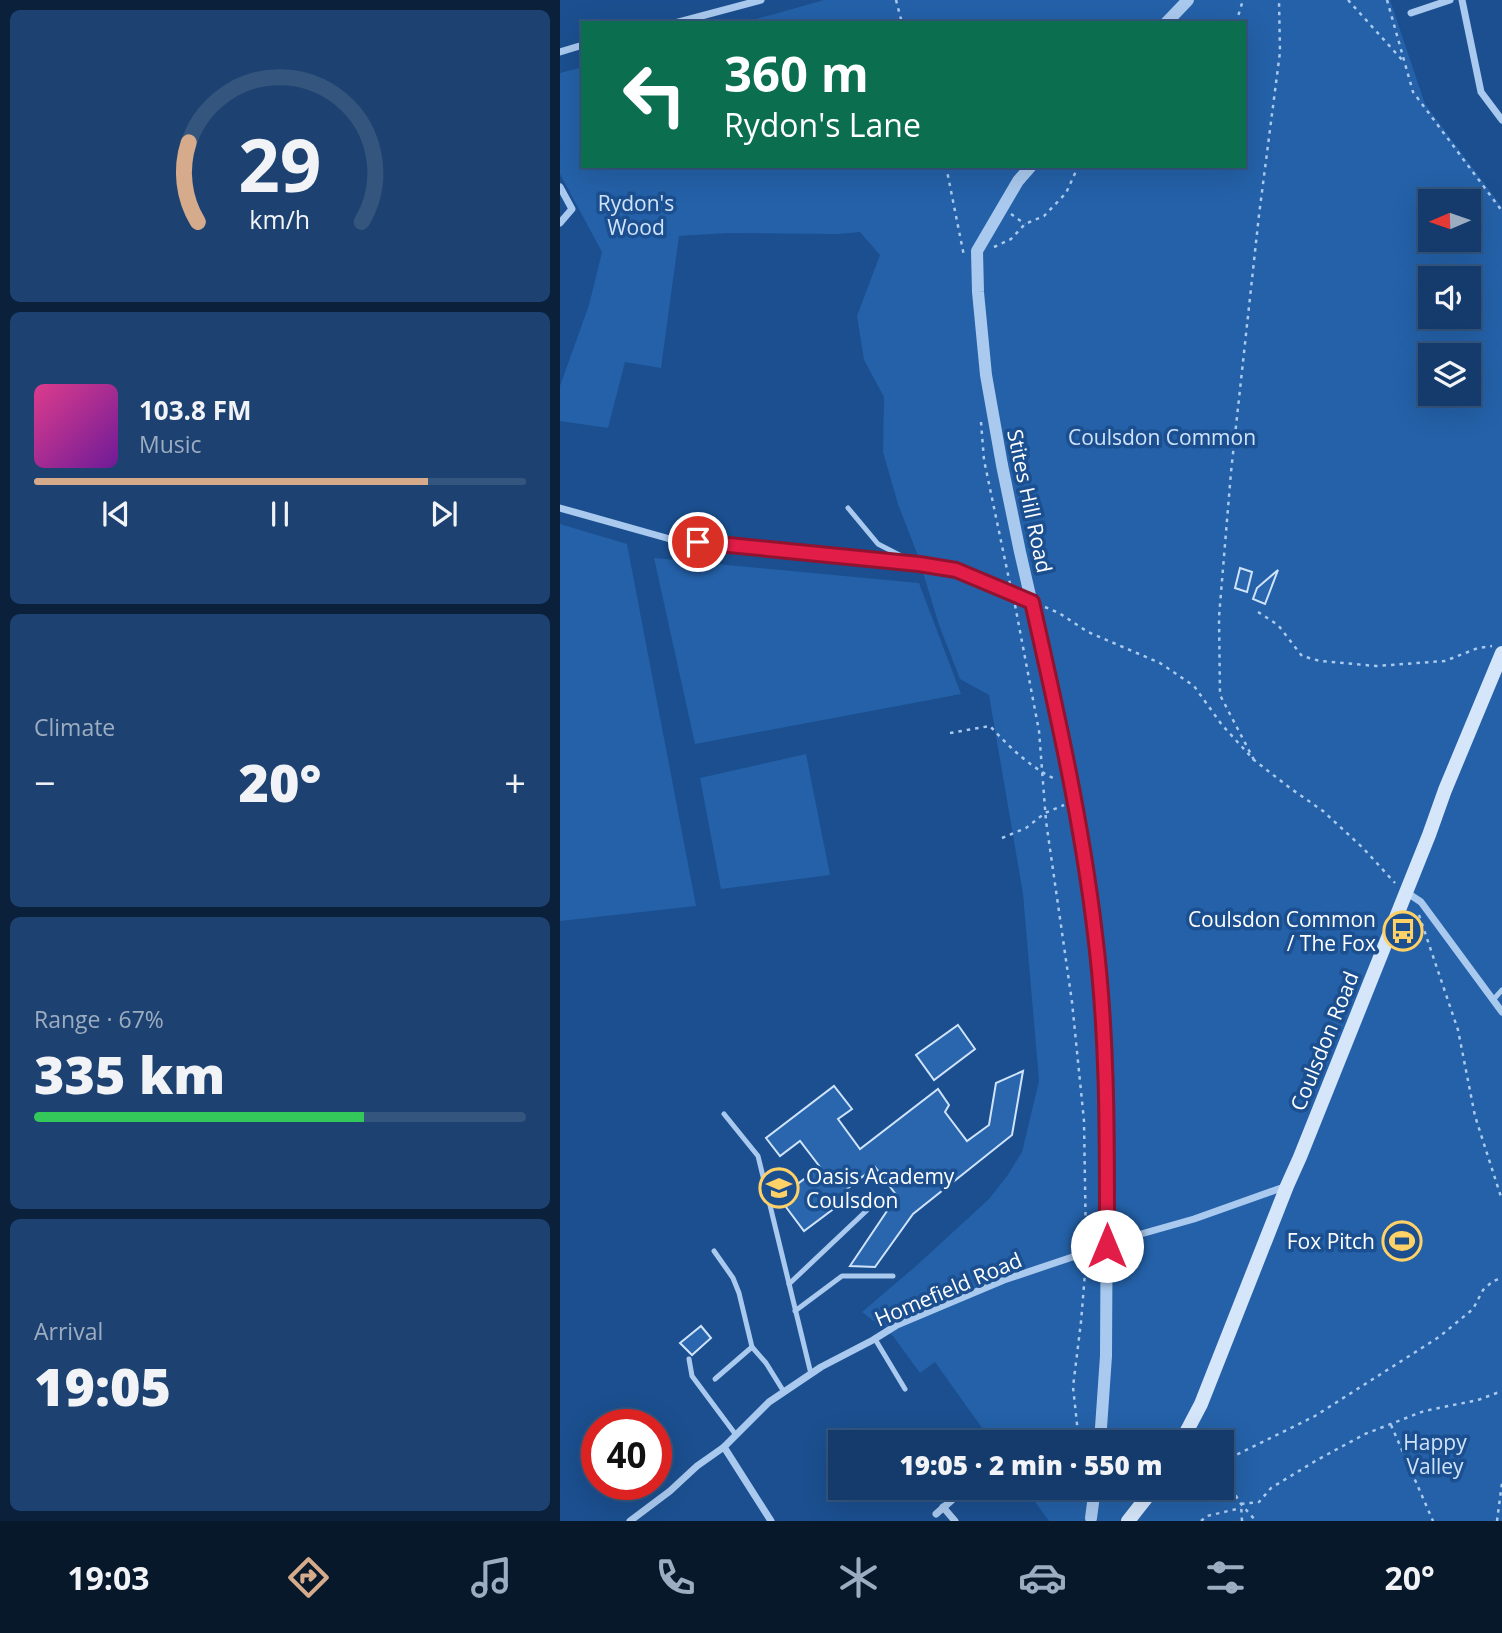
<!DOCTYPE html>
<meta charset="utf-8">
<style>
body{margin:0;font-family:"Open Sans",sans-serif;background:#1d4271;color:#f1f3f6;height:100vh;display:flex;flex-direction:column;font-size:26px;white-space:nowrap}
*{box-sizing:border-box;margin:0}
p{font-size:23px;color:#9dadc1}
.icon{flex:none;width:38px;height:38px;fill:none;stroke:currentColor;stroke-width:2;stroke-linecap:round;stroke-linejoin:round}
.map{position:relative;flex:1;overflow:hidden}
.sheet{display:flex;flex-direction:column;gap:10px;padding:10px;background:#0b203b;width:560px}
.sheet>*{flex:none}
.banner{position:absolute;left:21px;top:21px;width:665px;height:147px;border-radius:0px;box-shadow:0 7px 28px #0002,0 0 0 2px #33557e;background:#0b6e4f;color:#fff;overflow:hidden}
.needle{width:46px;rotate:268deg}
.fabs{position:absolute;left:858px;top:189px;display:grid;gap:14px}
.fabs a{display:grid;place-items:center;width:63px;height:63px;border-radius:0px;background:#143b6b;box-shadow:0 7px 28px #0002,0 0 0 2px #33557e;font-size:35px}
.speed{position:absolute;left:21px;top:1409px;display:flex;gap:14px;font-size:35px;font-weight:700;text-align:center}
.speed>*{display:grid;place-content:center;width:91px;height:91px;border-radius:50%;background:#143b6b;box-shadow:0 7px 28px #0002,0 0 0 2px #33557e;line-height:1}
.speed .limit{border:10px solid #d22;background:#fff;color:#111}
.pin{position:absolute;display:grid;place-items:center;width:60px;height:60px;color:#fff;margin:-30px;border:4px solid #fff;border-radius:50%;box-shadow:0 2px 7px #0007}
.me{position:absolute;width:77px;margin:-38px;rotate:0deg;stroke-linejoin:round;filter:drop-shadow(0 0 5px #0008)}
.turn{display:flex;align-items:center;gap:24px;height:147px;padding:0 28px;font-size:32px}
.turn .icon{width:91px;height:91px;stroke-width:2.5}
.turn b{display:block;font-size:49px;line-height:60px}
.big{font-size:52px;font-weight:800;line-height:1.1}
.sheet .widget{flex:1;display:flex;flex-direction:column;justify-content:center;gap:10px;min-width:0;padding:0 24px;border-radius:10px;background:#1d4271}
.sheet .dial{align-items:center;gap:0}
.dial svg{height:182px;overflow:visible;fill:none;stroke:#33557e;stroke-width:7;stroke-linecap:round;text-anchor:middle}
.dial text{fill:#f1f3f6;stroke:none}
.song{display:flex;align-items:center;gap:21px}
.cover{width:84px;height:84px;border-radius:10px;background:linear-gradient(135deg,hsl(330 70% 55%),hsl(280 70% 35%))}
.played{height:7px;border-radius:4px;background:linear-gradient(90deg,#d6ab8b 80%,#33557e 80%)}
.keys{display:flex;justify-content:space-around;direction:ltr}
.heat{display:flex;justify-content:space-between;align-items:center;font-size:38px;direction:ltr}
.charge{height:10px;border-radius:5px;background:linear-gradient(90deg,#34c759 67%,#33557e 0)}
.trip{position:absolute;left:268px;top:1430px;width:406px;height:70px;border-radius:0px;background:#143b6b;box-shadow:0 7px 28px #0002,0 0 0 2px #33557e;font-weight:800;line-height:70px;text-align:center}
.tabs{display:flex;height:112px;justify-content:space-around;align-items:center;background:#08182b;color:#9dadc1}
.tabs .icon{width:49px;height:49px}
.tabs .on{color:#d6ab8b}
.tabs b{font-size:32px;color:#f1f3f6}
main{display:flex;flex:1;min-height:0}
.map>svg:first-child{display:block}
</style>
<main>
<section class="sheet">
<div class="widget dial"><svg viewBox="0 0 100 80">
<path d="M14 69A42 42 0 1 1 86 69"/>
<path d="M14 69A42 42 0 0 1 10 34" stroke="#d6ab8b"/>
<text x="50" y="56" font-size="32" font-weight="700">29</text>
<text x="50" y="72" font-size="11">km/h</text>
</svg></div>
<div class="widget">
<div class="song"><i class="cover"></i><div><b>103.8 FM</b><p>Music</p></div></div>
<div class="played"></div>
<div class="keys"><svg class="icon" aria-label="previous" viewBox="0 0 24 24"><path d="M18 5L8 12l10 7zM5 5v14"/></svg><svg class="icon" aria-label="pause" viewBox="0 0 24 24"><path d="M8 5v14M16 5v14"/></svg><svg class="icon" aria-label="next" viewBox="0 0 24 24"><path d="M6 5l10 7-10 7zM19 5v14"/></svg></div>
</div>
<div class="widget"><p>Climate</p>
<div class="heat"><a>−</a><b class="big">20°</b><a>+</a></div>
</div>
<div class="widget"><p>Range · 67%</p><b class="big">335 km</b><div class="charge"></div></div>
<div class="widget"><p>Arrival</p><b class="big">19:05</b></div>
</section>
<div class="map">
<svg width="942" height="1521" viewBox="0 0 942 1521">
<rect width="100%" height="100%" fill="#1b4f8f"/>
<g fill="#2461a8" fill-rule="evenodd">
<path d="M264 0H830L865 104 942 207V1521H489L465 1488H662V1442H432L375 1362 360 1373 333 1336 302 1312 356 1266 429 1199 447 1176 462 1152 479 1081 463 894 429 695 400 679 379 625 358 556 338 504 323 452 324 397 304 360 297 316 320 255 300 232 278 234 168 233 119 236 101 368 65 362 48 428 0 421V386L29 305 42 252 0 174V73L23 67V166H684V23H182ZM870 201H908V240H870ZM870 278H908V317H870ZM870 355H908V394H870Z"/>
<polygon points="0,524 67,544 136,906 0,921"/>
<polygon points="94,558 359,583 401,694 135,744"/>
<polygon points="246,754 270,875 161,889 140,778"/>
</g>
<g fill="#2a66ad" stroke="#cfe3fa" stroke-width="2">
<polygon points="680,568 692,572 687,592 675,588"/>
<polygon points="718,570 705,604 693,599 697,588"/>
<polygon points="398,1025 415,1049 374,1080 356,1055"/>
<polygon points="463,1071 452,1135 353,1214 315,1267 290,1266 337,1196 315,1167 287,1189 292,1195 244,1231 223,1203 235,1194 231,1189 260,1167 240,1141 220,1156 206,1138 274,1086 292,1109 278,1119 300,1149 378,1089 389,1105 385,1112 407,1141 429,1125 436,1083"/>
<polygon points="141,1326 151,1338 132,1355 120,1343"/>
</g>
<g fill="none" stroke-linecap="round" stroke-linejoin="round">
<g stroke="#a9c9ee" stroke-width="2.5" stroke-dasharray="3.5 5" stroke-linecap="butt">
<polyline points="336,0 342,23"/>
<polyline points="788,0 844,62"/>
<polyline points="827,0 853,92 942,211"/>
<polyline points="676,23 683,0"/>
<polyline points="386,166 404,256"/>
<polyline points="451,214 465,224"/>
<polyline points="434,247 451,239 465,224 484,216 506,193 517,169 521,166"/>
<polyline points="421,422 424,460 450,584"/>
<polyline points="455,605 479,731 486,821 512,1002 524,1121 526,1244"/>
<polyline points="485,607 499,613 528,632 600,663 634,686 662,725 694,760 730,788 763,811 803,848 835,883"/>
<polyline points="698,612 718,625 742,656 760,661 816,666 885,661 918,648 932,646"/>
<path d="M390 733 430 726C449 747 471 768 497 780"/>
<polyline points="694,760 660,695 659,617 671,472 699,215 720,52 719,0"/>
<polyline points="442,838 466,828 485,813 504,805"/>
<polyline points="859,915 898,1030 915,1116 942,1200"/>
<polyline points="526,1261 521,1322 513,1387 518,1433 526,1442"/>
<polyline points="831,1425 873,1521"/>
<polyline points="662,1462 755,1416 879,1337 913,1309 923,1290 933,1281 942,1278"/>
<polyline points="662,1474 681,1504 696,1521"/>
<polyline points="641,1521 647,1516 681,1508"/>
<polyline points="682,1521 681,1504 699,1502 711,1488 757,1460 805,1434 864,1411 918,1400 942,1391"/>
<polyline points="937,1521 942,1483"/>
</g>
<g stroke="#a9c9ee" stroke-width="5">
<polyline points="288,508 318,544 351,561"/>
<polyline points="933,1000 942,990"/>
<polyline points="164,1114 198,1156 251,1374"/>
<polyline points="154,1251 173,1278 179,1293 192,1347 206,1363 224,1392"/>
<polyline points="229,1284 322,1196"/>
<polyline points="235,1311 282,1276 333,1276"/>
<polyline points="315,1339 345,1389"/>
<polyline points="129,1359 132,1376 176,1435"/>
<polyline points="155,1379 192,1347"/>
</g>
<g stroke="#a9c9ee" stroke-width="7">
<polyline points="902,0 921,92 942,120"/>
<polyline points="851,13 890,0"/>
<polyline points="115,23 201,0"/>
<polyline points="0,52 23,45"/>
<polyline points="0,187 12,209 0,223"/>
<polyline points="0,508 110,539 329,560 396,571 470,601"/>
<polyline points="846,892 861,902 942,1012"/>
<polyline points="164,1447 211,1521"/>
<polyline points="383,1507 395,1521"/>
<polyline points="376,1514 392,1500"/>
<polyline points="70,1521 110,1491 137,1466 164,1447 209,1402 261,1367 313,1340 337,1325 444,1280 581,1234 634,1219 727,1186"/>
</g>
<g stroke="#a9c9ee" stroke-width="12">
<polyline points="606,23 628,0"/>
<polyline points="471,166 458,181 417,251 418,292 426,375 442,465 460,552 492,691 511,783 535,935 542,1021 547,1175 546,1356 540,1442"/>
<polyline points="531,1518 535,1488"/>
</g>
<g stroke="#d6e6fa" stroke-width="14">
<polyline points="621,1442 641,1404 727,1186 740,1157 869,835 885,790 942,653"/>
<polyline points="568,1521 594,1488"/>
</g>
</g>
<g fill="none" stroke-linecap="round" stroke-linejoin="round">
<g stroke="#92132f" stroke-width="18">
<path id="route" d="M138 542 359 564 396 570 472 602C497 712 522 823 535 934 548 1038 547 1143 547 1246"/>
</g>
<use href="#route" stroke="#e11d48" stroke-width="12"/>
</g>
<defs>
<g id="bus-ring" transform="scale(2.0125)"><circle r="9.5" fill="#1b4f8f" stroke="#ffd166" stroke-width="1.5"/><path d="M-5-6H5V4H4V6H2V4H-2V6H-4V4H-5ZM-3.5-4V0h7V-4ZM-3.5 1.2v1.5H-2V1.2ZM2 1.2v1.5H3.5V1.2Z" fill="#ffd166"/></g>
<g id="school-ring" transform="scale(2.0125)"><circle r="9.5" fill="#1b4f8f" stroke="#ffd166" stroke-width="1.5"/><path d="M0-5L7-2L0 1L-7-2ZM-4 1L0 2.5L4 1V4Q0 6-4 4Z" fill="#ffd166"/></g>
<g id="stadium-ring" transform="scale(2.0125)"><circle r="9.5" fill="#1b4f8f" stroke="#ffd166" stroke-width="1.5"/><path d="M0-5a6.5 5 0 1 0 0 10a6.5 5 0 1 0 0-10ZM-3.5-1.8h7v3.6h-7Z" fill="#ffd166"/></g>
</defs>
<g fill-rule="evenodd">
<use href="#bus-ring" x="843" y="931"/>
<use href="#school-ring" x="219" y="1188"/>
<use href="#stadium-ring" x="842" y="1241"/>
</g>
<g text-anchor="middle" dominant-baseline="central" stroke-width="7" stroke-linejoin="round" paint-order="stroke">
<g font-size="21" fill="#cfe3fa" stroke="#1b4f8f">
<text x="76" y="203">Rydon's<tspan x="76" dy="24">Wood</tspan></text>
<text x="602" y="437">Coulsdon Common</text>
<text x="875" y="1442">Happy<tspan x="875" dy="24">Valley</tspan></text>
</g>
<g font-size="21" fill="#fff" stroke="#1b4f8f">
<text transform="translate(470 501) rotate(78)">Stites Hill Road</text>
<text transform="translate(764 1041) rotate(-68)">Coulsdon Road</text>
<text transform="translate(388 1289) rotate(-23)">Homefield Road</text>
</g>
<g font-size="21" fill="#fff" stroke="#1b4f8f" text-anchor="end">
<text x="816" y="919">Coulsdon Common<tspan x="816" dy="24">/ The Fox</tspan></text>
<text x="246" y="1176" text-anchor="start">Oasis Academy<tspan x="246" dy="24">Coulsdon</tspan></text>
<text x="815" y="1241">Fox Pitch</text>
</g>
</g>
</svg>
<div class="fabs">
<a><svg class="needle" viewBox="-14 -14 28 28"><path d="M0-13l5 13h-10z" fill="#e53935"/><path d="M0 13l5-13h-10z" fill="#9dadc1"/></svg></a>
<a><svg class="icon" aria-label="sound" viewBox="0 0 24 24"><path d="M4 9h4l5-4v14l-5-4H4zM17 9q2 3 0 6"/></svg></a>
<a><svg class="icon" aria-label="layers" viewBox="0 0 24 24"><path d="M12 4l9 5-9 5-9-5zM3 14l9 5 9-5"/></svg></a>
</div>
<div class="speed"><div class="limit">40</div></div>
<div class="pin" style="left:138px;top:542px;background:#d93025"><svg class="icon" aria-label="arrive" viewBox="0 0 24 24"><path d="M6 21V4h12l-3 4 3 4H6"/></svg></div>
<svg class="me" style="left:547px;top:1246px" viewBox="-20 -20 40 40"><circle r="19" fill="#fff"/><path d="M0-13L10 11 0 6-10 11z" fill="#e11d48"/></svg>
<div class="trip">19:05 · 2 min · 550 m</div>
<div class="banner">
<div class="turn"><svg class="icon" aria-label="left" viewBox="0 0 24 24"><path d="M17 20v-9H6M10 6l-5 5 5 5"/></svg><div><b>360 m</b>Rydon's Lane</div></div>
</div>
</div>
</main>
<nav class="tabs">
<b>19:03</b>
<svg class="icon on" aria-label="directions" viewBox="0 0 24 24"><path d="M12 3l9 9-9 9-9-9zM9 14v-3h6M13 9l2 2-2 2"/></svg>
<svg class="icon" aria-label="music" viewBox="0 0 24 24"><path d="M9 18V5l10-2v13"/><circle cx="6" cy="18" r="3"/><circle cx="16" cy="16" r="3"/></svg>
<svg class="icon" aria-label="phone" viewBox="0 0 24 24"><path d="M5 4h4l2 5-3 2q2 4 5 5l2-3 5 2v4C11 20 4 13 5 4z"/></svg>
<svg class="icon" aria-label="climate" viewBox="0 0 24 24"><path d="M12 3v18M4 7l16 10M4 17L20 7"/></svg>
<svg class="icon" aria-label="car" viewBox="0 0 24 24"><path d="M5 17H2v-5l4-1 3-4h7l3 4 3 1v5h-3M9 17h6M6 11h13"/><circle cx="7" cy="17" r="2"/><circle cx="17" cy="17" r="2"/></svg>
<svg class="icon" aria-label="filters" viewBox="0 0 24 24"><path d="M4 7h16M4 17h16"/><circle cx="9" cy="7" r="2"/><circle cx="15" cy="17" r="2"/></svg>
<b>20°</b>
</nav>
